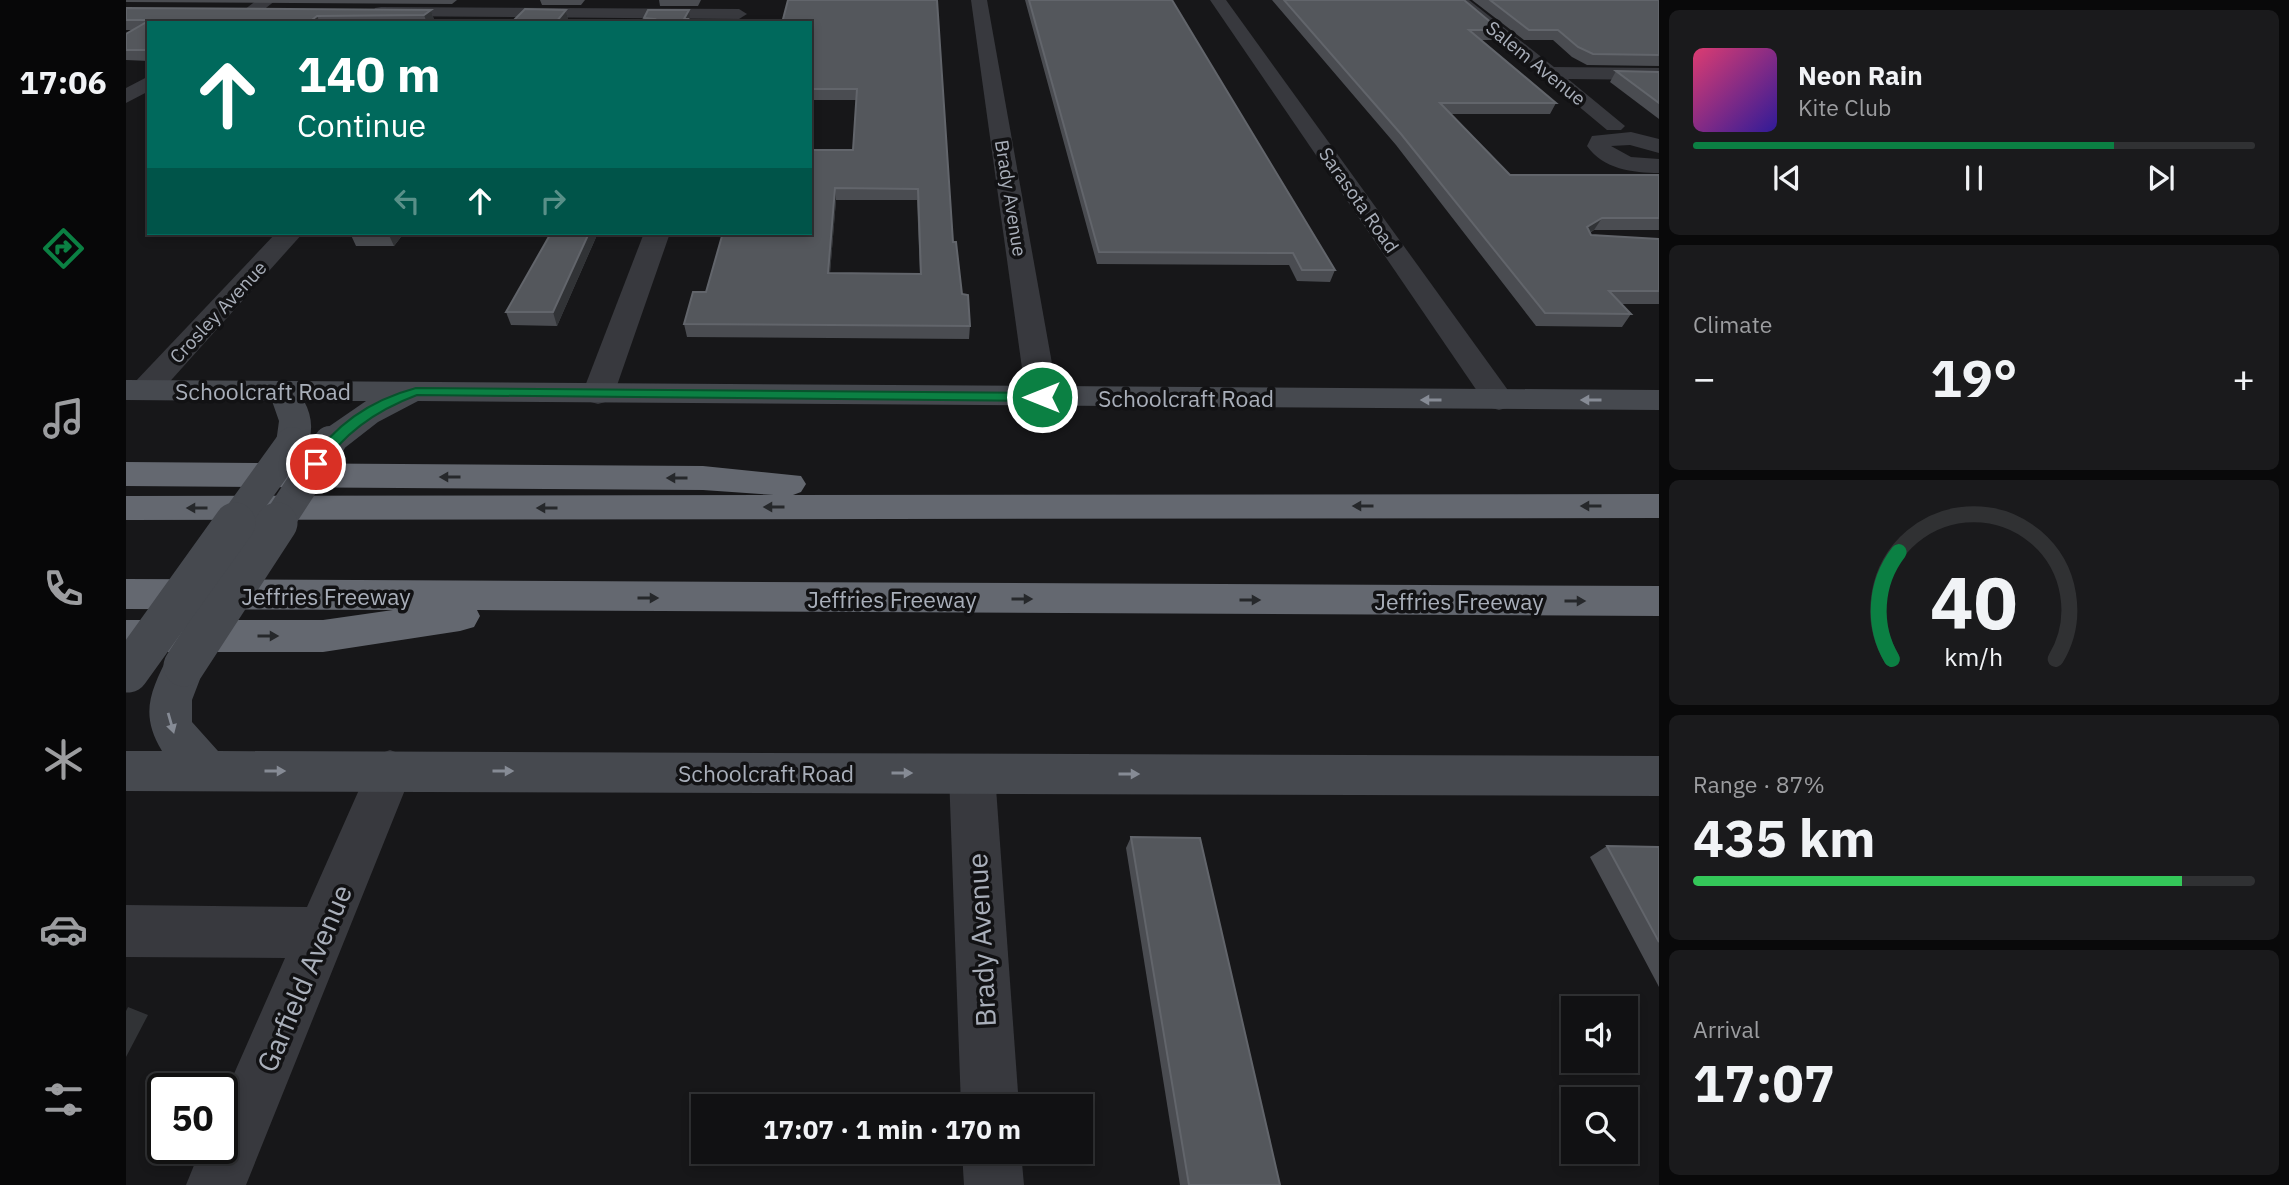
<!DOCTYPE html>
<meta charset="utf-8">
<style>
body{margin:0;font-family:"IBM Plex Sans",sans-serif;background:#1a1a1c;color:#f1f3f6;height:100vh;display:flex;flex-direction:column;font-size:26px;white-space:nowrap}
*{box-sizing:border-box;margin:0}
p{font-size:23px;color:#9c9da0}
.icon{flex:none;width:38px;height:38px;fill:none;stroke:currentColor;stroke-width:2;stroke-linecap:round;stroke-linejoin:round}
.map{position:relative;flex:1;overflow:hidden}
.drawer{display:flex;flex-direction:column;gap:10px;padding:10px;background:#09090a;width:630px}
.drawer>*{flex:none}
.guide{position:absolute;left:21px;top:21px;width:665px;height:214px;border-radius:0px;box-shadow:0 4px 10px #0003,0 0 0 2px #303133;background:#00695c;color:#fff;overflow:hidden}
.fabs{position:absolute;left:1435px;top:996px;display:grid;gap:14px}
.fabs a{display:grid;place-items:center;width:77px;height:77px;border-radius:0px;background:#111113;box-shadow:0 4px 10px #0003,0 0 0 2px #303133;font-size:35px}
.speed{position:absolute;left:21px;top:1073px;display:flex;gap:14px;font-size:35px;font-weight:700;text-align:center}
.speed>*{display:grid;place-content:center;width:91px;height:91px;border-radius:50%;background:#111113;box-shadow:0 4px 10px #0003,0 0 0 2px #303133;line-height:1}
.speed .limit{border:4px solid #111;border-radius:10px;background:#fff;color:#111}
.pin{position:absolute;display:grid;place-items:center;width:60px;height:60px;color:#fff;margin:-30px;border:4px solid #fff;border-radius:50%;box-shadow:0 2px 7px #0007}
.me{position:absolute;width:77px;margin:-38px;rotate:270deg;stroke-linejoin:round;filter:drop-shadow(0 0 5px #0008)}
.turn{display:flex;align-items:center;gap:24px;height:147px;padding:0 35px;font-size:32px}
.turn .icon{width:91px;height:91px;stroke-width:2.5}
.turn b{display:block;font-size:49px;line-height:60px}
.lanes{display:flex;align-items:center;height:66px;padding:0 35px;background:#0003;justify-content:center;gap:35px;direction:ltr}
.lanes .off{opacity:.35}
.big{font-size:52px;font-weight:700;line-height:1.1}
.drawer .tile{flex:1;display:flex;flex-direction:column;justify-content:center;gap:10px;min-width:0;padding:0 24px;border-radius:10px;background:#1a1a1c}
.drawer .dial{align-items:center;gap:0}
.dial svg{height:182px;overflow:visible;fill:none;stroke:#303133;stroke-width:7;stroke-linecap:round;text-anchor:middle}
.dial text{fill:#f1f3f6;stroke:none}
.song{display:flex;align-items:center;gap:21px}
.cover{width:84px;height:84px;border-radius:10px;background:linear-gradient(135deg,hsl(340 70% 55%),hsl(250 70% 35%))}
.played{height:7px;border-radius:4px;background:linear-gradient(90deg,#0b8043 75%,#303133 75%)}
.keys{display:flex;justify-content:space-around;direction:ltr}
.heat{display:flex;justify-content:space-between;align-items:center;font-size:38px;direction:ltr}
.charge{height:10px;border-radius:5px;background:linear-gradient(90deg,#34c759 87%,#303133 0)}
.trip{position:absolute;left:565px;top:1094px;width:402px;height:70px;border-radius:0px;background:#111113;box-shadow:0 4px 10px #0003,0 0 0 2px #303133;font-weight:700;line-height:70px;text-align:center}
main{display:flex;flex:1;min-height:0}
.tab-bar{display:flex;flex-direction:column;width:126px;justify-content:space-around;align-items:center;background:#070708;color:#9c9da0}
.tab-bar .icon{width:49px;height:49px}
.tab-bar .selected{color:#0b8043}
.tab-bar b{font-size:32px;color:#f1f3f6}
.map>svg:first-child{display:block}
</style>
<main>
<nav class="tab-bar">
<b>17:06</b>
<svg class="icon selected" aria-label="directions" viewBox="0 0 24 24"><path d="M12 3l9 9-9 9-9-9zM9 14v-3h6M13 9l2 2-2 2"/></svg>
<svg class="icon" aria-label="music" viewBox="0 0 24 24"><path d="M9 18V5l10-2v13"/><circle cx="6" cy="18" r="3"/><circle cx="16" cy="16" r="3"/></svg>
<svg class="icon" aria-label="phone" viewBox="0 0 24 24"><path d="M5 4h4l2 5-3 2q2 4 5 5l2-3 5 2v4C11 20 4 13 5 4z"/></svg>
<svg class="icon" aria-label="climate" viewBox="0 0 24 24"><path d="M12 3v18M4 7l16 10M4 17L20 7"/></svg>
<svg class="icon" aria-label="car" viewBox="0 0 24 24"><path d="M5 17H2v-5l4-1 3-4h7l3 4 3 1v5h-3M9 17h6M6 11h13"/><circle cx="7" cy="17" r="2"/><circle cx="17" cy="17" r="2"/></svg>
<svg class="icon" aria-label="filters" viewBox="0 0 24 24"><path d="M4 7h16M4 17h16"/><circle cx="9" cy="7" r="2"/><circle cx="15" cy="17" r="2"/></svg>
</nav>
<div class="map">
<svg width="1533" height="1185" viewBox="0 0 1533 1185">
<rect width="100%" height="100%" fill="#171719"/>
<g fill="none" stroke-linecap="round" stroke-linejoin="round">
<g fill="#38393e" fill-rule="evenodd">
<polygon points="131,0 150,0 121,23 101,23"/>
<polygon points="845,0 861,0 932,397 927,404 916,407 905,404 900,397"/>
<polygon points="1084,0 1100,0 1384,393 1389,400 1384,407 1373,410 1362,407"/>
<polygon points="1325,0 1343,0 1428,67 1533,68 1533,80 1442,79 1499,126 1495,130 1481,130"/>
<polygon points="255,7 613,9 621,14 613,19 249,16 247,12 249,8"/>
<polygon points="23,76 23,91 0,103 0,88"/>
<path d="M1505 132 1533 139V153L1504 145 1485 146 1505 157 1533 159V173C1507 173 1477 169 1461 146L1466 136Z"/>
<polygon points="150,233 177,233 30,397 19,400 8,397 4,390 8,383"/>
<polygon points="518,233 544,233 488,394 483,401 472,404 461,401 456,394"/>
<polygon points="264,750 280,756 287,770 120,1185 60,1185 75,1148 96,1148 96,1101 159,958 0,957 0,905 181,907 248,756"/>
<polygon points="846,754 862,760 869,774 893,1106 835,1106 823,774 830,760"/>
<polygon points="836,1152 895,1152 898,1185 838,1185"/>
</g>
<g fill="#46494f" fill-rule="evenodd">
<path d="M0 380 1533 390V410L292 401 252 422 216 450 204 453 192 450 188 442 192 434 240 401H178C187 417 188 435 178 451L166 454 154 451 150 443 153 421 146 401 0 400Z"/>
<path d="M58 649 73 654 79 666 66 700V722L92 751 1533 756V796L0 791V751H36C13 713 25 691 43 654Z"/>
</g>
<g fill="#646870" fill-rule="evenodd">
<polygon points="0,462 577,466 675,476 680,484 675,492 667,495 1533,494 1533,518 0,520 0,496 648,495 577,490 0,486"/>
<polygon points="0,579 1533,586 1533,616 351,610 354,616 348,627 334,631 197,652 0,652 0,620 197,620 267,610 0,609"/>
</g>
<g stroke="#46494f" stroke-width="32">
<polyline points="107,525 166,443"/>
<polyline points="150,525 204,442"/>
</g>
<g stroke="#46494f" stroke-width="41">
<polyline points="58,666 151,523"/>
<polyline points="2,672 109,523"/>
</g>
</g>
<g fill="#4a4c51" fill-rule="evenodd">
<polygon points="0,0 331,0 326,4 0,2"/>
<polygon points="414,0 459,0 455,5 416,5"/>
<polygon points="533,0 575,0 572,6 534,6"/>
<path d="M811 0 827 242 836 294 844 326 843 339 561 337 558 324 580 292 599 236 727 150 730 100H684V23ZM710 200H791L794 274 704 273Z"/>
<polygon points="899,0 1046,0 1209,270 1204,282 1171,281 1163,265 971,264"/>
<polygon points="1146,0 1338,0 1374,30 1369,40 1355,40 1430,103 1424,114 1325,114 1384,175 1533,175 1533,230 1468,230 1464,233 1465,235 1533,239 1533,304 1495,304 1505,314 1496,327 1410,326 1270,145"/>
<polygon points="1346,0 1533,0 1533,66 1461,65 1446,57 1427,40 1398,40"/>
<polygon points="0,8 305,10 308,20 305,23 23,23 23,61 0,60 0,34 7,30 0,30"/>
<polygon points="440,10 442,21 441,23 389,23 388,20"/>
<polygon points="518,18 564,21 563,23 519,23"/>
<polygon points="1490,71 1533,72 1533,119 1484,82"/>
<polygon points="224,233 278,233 268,246 230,246"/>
<polygon points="425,233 470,233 471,235 431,326 385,325 380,312"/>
<polygon points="1005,837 1154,1185 1054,1185 1000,848"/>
<polygon points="1481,846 1533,847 1533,987 1464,857"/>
</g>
<g fill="#313336">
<polygon points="305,10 308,20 305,23 301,23 298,15"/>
<polygon points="440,10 442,21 441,23 431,23 431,21"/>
<polygon points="563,10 564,21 563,23 559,23 558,19"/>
<polygon points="191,16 194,23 182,23"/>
<polygon points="709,188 710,200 703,285 702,273"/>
<polygon points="1476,218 1468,230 1453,239 1461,227"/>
<polygon points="262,233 278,233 268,246"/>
<polygon points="463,233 470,233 471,235 431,326 427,312"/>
<polygon points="2,1007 22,1015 0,1057 0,1011"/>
</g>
<g fill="#54575c" stroke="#62656b" stroke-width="2" fill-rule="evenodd">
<path d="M662 0H811L827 242H830L836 294 842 295 844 326 558 324 567 292H580L596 236H599L600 233H684V150H727L731 89H684V23H656ZM709 188 792 189 795 274 702 273Z"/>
<polygon points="903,0 1046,0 1209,270 1176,270 1167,253 973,252"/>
<polygon points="1158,0 1338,0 1374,30 1343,30 1430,103 1314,103 1384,175 1533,175 1533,218 1476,218 1461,227 1465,235 1533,239 1533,291 1483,291 1505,314 1419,313 1275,134"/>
<polygon points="1364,0 1533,0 1533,55 1467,54 1452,47 1432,30 1403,30"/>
<polygon points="0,8 305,10 298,15 191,16 182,23 23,23 23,50 0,50 0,34 24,20 0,20"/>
<polygon points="399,9 440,10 431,21 388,20"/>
<polygon points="522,10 563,10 558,19 562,19 560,23 527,23 529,19 518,18"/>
<polygon points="1490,71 1533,72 1533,103"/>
<polygon points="425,233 463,233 427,312 380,312"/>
<polygon points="1005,837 1074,838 1154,1185 1063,1185"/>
<polygon points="1481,846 1533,847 1533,942"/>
</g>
<defs><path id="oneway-solid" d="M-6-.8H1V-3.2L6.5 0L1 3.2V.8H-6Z" transform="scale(1.75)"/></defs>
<g fill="#868b95">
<use href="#oneway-solid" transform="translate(1305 400) rotate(-180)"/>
<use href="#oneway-solid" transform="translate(1465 400) rotate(180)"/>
<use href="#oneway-solid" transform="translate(45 723) rotate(74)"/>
<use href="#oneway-solid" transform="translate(149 771)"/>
<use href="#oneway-solid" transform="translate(377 771)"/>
<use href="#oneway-solid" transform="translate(776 773)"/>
<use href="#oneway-solid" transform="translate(1003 774)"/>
</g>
<g fill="#26282b">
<use href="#oneway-solid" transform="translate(324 477) rotate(-180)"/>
<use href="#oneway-solid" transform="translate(551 478) rotate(-180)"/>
<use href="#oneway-solid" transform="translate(1237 506) rotate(180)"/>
<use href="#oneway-solid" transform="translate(1465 506) rotate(-180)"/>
<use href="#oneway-solid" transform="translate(648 507) rotate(180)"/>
<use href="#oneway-solid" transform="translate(71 508) rotate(180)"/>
<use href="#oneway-solid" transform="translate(421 508) rotate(180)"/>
<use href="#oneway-solid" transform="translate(522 598)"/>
<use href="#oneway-solid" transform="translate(896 599)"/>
<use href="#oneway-solid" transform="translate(1124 600)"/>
<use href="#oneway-solid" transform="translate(1449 601)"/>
<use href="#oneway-solid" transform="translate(142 636)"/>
</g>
<path fill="#0b8043" stroke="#07532c" stroke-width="2" d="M290 388 916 393 923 397 916 401 291 395C251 410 218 432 195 468H185L183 464C208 425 245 400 290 388Z"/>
<g text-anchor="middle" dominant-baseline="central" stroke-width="7" stroke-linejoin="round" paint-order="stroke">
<g font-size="19" fill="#a9afba" stroke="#121214">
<text transform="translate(1410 63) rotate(39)">Salem Avenue</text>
<text transform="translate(885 198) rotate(81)">Brady Avenue</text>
<text transform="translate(1233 200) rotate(55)">Sarasota Road</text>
<text transform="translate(92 312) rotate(-47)">Crosley Avenue</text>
</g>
<g font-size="23" fill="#a9afba" stroke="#121214">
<text x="137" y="391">Schoolcraft Road</text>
<text x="1060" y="398">Schoolcraft Road</text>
<text x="200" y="596">Jeffries Freeway</text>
<text x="766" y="599">Jeffries Freeway</text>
<text x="1333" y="601">Jeffries Freeway</text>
<text x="640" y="773">Schoolcraft Road</text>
</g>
<g font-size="28" fill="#a9afba" stroke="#121214">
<text transform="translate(855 940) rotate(-93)">Brady Avenue</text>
<text transform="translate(178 978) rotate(-67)">Garfield Avenue</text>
</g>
</g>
</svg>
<div class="fabs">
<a><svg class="icon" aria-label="sound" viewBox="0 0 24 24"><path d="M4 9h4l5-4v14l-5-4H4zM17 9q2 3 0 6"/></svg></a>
<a><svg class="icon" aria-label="search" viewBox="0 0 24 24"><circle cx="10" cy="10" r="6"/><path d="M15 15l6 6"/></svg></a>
</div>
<div class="speed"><div class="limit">50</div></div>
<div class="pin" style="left:190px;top:464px;background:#d93025"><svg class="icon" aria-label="arrive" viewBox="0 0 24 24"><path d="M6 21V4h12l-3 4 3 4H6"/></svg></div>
<svg class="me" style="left:916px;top:397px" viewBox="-20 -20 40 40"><circle r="17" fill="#0b8043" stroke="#fff" stroke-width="3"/><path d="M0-11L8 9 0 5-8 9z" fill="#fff"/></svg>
<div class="trip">17:07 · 1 min · 170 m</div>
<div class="guide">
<div class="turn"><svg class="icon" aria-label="ahead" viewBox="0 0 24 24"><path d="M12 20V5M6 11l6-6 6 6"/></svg><div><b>140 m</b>Continue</div></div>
<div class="lanes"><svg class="icon off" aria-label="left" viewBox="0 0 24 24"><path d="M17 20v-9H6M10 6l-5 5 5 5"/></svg><svg class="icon" aria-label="ahead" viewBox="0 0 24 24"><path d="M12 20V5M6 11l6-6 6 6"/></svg><svg class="icon off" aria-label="right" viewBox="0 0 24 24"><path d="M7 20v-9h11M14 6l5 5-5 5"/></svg></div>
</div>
</div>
<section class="drawer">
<div class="tile">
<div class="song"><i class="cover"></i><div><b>Neon Rain</b><p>Kite Club</p></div></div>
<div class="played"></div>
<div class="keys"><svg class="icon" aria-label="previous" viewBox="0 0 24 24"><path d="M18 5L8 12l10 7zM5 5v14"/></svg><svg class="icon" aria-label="pause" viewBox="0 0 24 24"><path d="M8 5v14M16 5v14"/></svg><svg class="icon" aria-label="next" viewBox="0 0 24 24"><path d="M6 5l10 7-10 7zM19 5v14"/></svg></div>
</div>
<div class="tile"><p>Climate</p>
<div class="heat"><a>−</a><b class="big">19°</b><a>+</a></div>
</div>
<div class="tile dial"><svg viewBox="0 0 100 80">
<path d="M14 69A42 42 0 1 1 86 69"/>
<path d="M14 69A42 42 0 0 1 17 22" stroke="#0b8043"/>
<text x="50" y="56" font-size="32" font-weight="700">40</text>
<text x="50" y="72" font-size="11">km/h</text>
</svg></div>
<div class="tile"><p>Range · 87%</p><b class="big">435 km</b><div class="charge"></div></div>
<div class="tile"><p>Arrival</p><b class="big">17:07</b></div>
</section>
</main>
